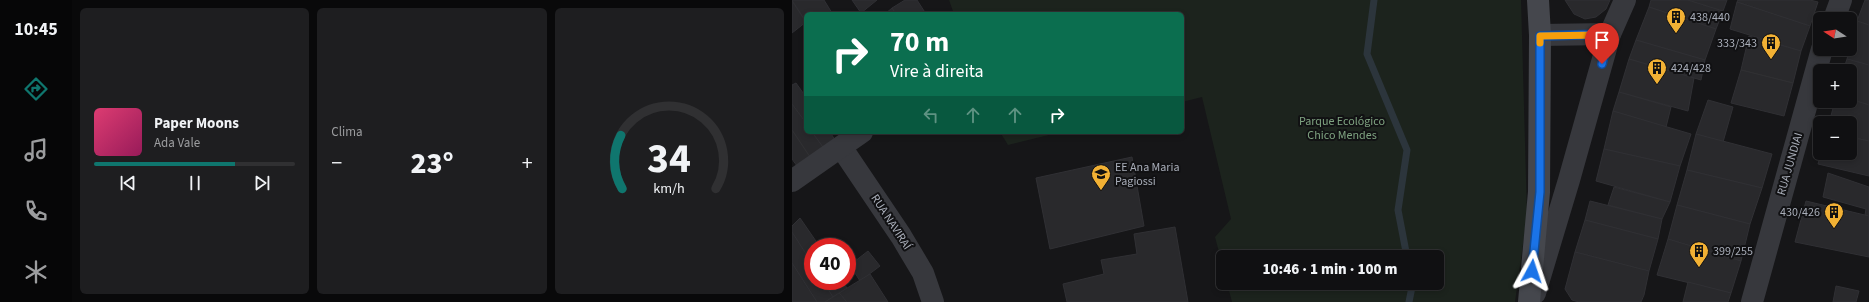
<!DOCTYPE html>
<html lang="pt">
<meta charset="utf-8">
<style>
body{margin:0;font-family:"Source Sans 3",sans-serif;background:#1e1e20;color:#f1f3f6;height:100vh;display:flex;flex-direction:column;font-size:15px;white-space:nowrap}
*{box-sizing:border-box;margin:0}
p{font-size:13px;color:#9c9d9f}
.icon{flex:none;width:22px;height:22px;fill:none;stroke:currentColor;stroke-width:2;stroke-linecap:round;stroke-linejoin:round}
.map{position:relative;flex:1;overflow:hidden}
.drawer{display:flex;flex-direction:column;gap:8px;padding:8px;background:#09090a;width:720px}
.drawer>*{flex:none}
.guide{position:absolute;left:12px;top:12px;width:380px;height:122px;border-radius:6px;box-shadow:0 2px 6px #0003,0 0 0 1px #303032;background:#0b6e4f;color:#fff;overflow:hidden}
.needle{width:26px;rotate:282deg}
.buttons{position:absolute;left:1021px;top:12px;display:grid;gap:8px}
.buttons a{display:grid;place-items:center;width:44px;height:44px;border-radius:6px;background:#101012;box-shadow:0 2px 6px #0003,0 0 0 1px #303032;font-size:20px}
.speed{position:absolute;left:12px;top:238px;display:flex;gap:8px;font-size:20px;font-weight:700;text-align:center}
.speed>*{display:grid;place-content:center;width:52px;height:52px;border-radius:50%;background:#101012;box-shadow:0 2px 6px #0003,0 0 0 1px #303032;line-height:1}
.speed .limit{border:6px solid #d22;background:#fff;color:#111}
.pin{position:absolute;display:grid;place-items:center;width:34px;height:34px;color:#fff;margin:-41px -17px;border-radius:50% 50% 50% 0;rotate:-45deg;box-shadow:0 0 4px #0007}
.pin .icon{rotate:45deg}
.me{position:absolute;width:44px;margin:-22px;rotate:5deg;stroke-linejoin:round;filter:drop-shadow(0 0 3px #0008)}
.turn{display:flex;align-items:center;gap:14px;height:84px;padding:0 20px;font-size:18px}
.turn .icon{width:52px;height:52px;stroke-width:2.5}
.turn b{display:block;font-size:28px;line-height:34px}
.lanes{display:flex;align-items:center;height:38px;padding:0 20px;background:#0003;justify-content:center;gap:20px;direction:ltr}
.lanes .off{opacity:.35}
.big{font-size:30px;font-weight:800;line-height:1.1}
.drawer .card{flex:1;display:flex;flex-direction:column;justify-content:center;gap:6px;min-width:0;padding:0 14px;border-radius:6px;background:#1e1e20}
.drawer .dial{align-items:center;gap:0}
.dial svg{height:104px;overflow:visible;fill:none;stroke:#303032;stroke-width:7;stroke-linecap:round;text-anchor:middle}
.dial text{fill:#f1f3f6;stroke:none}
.song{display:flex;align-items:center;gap:12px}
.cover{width:48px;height:48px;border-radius:6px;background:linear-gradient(135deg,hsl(340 70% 55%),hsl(330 70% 35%))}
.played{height:4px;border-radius:2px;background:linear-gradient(90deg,#0f766e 70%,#303032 70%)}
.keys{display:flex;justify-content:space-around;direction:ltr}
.heat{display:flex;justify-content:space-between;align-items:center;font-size:22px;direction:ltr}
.drawer .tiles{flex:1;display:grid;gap:8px;grid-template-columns:repeat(3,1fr)}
.trip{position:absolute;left:424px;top:250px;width:228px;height:40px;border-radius:6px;background:#101012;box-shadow:0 2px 6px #0003,0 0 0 1px #303032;font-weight:800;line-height:40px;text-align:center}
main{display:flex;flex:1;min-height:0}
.dock{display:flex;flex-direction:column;width:72px;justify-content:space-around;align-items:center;background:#060607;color:#9c9d9f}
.dock .icon{width:28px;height:28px}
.dock .current{color:#0f766e}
.dock b{font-size:18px;color:#f1f3f6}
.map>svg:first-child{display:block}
</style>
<main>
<nav class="dock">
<b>10:45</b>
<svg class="icon current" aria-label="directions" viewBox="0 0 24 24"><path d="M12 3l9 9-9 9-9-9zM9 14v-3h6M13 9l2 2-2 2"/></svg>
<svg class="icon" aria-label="music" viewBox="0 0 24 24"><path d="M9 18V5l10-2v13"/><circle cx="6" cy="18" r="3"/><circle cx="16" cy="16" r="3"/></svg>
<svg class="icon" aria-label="phone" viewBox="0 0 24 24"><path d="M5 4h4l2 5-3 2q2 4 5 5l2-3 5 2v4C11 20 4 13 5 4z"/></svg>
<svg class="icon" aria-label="climate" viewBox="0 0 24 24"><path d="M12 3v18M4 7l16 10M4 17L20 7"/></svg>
</nav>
<section class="drawer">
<div class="tiles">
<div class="card">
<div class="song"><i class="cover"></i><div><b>Paper Moons</b><p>Ada Vale</p></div></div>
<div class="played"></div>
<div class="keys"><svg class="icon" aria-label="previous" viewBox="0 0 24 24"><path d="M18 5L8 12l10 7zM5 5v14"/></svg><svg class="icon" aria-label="pause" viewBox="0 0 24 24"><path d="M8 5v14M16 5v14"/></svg><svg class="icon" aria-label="next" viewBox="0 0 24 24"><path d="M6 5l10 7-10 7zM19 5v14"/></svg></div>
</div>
<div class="card"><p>Clima</p>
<div class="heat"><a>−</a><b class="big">23°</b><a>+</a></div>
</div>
<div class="card dial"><svg viewBox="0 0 100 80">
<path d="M14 69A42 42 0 1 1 86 69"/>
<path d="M14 69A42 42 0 0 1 13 28" stroke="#0f766e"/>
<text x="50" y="56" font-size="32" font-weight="700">34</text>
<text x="50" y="72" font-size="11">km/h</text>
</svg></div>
</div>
</section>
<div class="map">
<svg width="1077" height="302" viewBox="0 0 1077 302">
<rect width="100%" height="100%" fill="#161618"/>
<g fill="#1c231d">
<polygon points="157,0 729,0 735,215 723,302 440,302 435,283 645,283 645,257 431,257 431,267 423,237 439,219 410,97 390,102 390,14 162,14"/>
<polygon points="208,132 269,132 216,145"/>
</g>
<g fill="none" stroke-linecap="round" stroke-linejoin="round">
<g stroke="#2c353c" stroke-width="7">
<polyline points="582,0 575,54 615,150 606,210 615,257"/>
<polyline points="617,302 620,287 620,283"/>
</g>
</g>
<g fill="#29292c" stroke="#303034">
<polygon points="0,0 32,0 40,13 14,14 14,22"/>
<polygon points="60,0 85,0 69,13"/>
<polygon points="113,0 125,0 134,14 104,14 100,8"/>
<polygon points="773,0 818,0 814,9 804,17 793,19 782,14"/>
<polygon points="859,0 896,0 931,11 924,29 857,7"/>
<polygon points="896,0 935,0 931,11"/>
<polygon points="946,0 1018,0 1026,2 1018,26 945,2"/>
<polygon points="1073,0 1077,0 1077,25 1065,21"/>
<polygon points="0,1 14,22 0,33"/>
<polygon points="945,2 1018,26 1009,51 938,29"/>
<polygon points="857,7 924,29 913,60 844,40"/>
<polygon points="100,8 104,14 93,14"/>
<polygon points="1065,21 1077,25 1077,65 1055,59"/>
<polygon points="957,36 1009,51 1001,83 949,70"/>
<polygon points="844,40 913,60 909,80 837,59"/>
<polygon points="837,59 902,78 896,111 827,92"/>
<polygon points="1055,59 1077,65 1077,105 1058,99 1058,71 1051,71"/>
<polygon points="949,70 1001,83 992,116 939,103"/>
<polygon points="4,83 14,97 14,123 0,104 0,85"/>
<polygon points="827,92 879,107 874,127 821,111"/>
<polygon points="1058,99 1077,105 1077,141 1058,137 1058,123 1037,123 1043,101 1058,101"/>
<polygon points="916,100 941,107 931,142 904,134"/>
<polygon points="0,104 14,123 14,132 20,132 31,147 18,157 0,130"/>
<polygon points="821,111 899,134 888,166 812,149"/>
<polygon points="0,130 18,157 5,166 0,159"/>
<polygon points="20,132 38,132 43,140 31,147"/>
<polygon points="904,134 980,154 970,188 895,170"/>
<polygon points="1058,137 1077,141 1077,176 1026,164 1029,153 1058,153"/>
<polygon points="812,149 888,166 878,202 804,181"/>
<polygon points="340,157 352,226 258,249 244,178"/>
<polygon points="895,170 970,188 958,224 885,205"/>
<polygon points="1036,173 1077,187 1077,216 1073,215 1074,209 1031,197"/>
<polygon points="822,187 878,202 870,219 816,205"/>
<polygon points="798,201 870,219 866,239 793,220"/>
<polygon points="1014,201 1077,216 1077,257 1003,242"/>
<polygon points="885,205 958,224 949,261 876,239"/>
<polygon points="8,218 28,247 21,247 21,265 0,232 0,226"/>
<polygon points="793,220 866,239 857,271 783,252"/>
<polygon points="383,227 396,302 275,302 271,284 312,274 309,260 345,254 342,234"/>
<polygon points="0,232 21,265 21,281 31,281 41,297 33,302 25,302 0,263"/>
<polygon points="876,239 949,261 939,293 865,275"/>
<polygon points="76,251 88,266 68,281 58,265"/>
<polygon points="783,252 857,271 852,295 849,302 787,302 780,300 773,289"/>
<polygon points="0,263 25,302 0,302"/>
<polygon points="78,274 96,302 55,302 47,293"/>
<polygon points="31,281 50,281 55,288 41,297"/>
<polygon points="896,282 939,293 936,302 891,302"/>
<polygon points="1044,286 1067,291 1064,302 1041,302"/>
<polygon points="47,293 55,302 33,302 41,297"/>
</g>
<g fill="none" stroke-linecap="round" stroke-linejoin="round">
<g stroke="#37383d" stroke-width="22">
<polyline points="1042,19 1049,0"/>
<polyline points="748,35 818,34"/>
<polyline points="49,147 109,236 131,273 141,302"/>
<polyline points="0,181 70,132"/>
<polyline points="743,293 777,180 818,34 833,0"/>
<polyline points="960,302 1030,49"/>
</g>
<polyline stroke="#45474d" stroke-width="22" points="737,302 747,192 748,35 746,0"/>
</g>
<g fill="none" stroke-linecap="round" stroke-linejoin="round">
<g stroke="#114b97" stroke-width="10">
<polyline id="route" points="740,271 748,192 748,36 818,34 810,64"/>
</g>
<use href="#route" stroke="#1a73e8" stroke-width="7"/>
<polyline stroke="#f59e0b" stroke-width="7" points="748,43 748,36 807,35"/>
</g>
<defs>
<g id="building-pin" transform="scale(1)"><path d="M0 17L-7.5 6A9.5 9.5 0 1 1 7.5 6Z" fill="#f2b134" stroke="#111113"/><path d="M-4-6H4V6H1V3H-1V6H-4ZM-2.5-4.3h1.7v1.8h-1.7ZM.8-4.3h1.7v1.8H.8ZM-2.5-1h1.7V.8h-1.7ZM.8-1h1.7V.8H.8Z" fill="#111"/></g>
<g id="school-pin" transform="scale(1)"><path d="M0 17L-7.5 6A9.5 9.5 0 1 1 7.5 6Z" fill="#f2b134" stroke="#111113"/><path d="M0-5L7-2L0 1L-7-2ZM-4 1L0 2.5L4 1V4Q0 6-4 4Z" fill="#111"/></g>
</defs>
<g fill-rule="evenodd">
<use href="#building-pin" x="884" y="17"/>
<use href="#building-pin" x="979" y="43"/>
<use href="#building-pin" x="865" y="68"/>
<use href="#school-pin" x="309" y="174"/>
<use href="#building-pin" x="1042" y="212"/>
<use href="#building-pin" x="907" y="251"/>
</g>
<g text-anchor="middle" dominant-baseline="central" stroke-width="4" stroke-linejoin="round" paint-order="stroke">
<g font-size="12" fill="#a8adb8" stroke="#111113" text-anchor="start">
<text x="898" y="17">438/440</text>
<text x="965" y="43" text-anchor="end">333/343</text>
<text x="879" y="68">424/428</text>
<text x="323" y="167">EE Ana Maria<tspan x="323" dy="14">Pagiossi</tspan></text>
<text x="1028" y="212" text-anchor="end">430/426</text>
<text x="921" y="251">399/255</text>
</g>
<g font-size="12" fill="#7fa381" stroke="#111113">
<text x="550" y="121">Parque Ecológico<tspan x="550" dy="14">Chico Mendes</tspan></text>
</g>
<g font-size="12" fill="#a8adb8" stroke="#111113">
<text transform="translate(998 164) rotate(-74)">RUA JUNDIAI</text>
<text transform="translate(99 222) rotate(57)">RUA NAVIRAÍ</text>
</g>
</g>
</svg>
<div class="buttons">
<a><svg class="needle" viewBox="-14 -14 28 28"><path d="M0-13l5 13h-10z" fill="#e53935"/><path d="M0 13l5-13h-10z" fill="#9c9d9f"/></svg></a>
<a>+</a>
<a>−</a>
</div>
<div class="speed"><div class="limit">40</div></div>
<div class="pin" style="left:810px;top:64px;background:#d93025"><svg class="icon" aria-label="arrive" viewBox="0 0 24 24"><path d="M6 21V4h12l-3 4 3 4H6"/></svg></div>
<svg class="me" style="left:740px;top:271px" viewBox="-20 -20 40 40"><path d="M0-17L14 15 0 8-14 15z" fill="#1a73e8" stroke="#fff" stroke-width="4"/></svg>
<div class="trip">10:46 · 1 min · 100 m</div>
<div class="guide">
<div class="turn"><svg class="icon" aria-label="right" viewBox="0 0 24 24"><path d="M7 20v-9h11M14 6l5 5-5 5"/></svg><div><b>70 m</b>Vire à direita</div></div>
<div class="lanes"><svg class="icon off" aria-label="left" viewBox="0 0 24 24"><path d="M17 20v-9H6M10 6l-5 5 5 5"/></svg><svg class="icon off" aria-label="ahead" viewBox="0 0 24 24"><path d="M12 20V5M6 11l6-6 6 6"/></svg><svg class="icon off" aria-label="ahead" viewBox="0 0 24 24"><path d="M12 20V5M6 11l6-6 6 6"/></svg><svg class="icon" aria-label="right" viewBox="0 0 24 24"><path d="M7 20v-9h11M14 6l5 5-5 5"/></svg></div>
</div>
</div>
</main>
